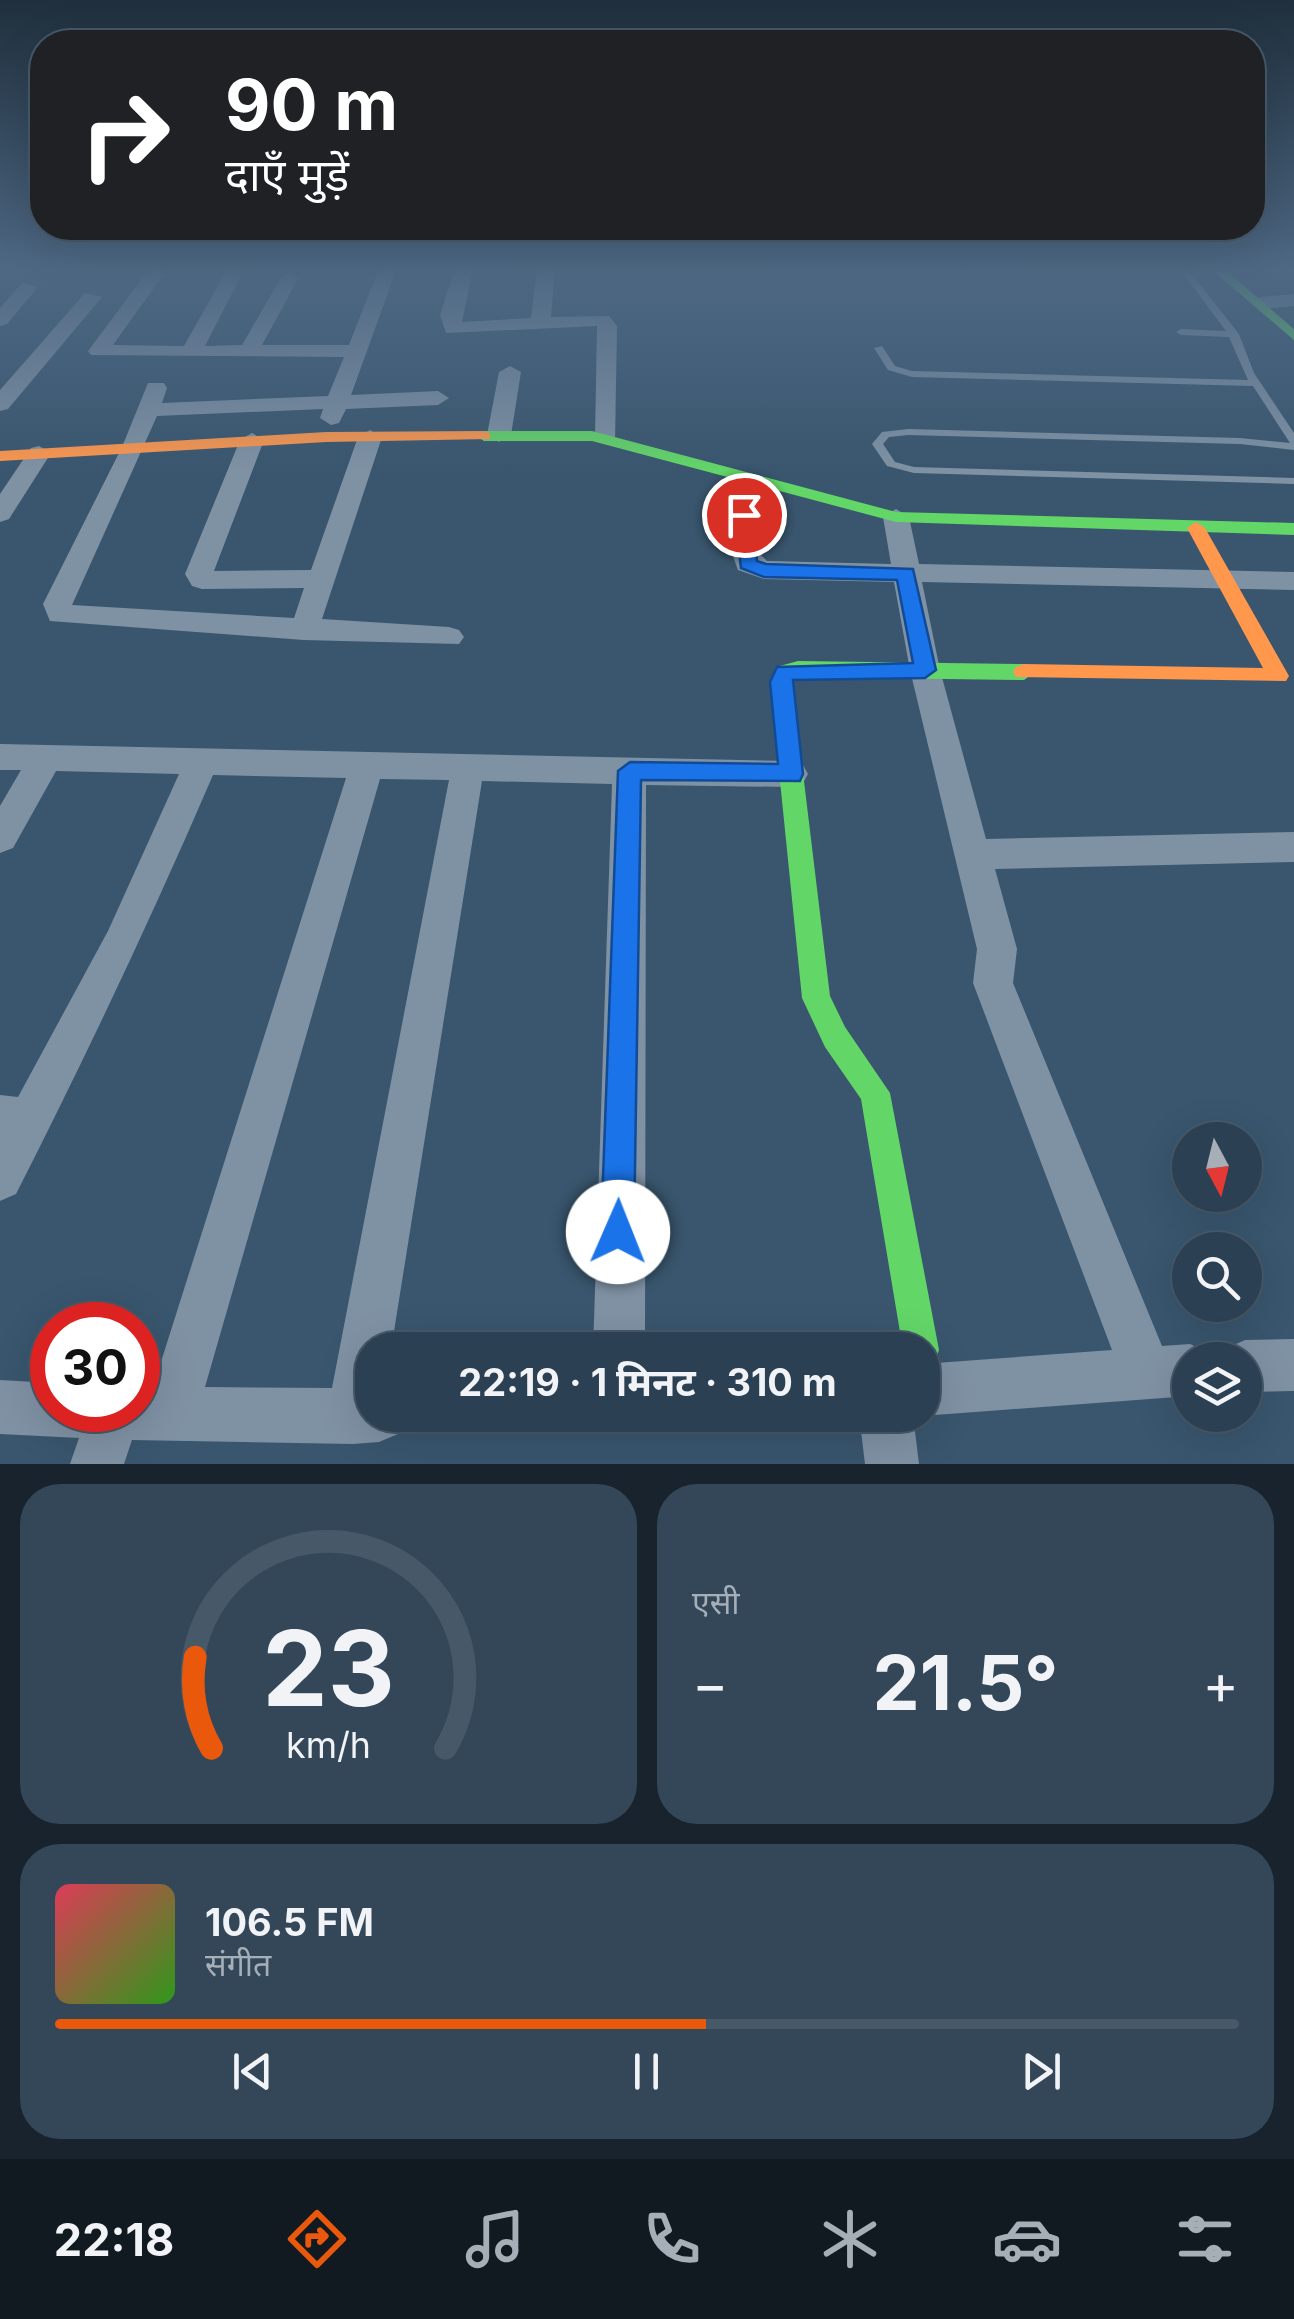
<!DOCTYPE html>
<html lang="hi">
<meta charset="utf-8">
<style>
body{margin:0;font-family:Inter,"Noto Sans Devanagari",sans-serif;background:#334759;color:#f1f3f6;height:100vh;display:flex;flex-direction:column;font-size:38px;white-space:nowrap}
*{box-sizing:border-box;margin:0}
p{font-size:32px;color:#a6afb8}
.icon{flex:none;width:55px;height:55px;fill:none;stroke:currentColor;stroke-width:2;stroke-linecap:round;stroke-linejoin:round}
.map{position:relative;height:1464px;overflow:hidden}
.drawer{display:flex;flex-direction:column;gap:20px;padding:20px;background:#18232d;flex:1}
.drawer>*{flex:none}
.banner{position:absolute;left:30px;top:30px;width:1235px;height:210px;border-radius:40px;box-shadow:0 10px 40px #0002,0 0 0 2px #475969;background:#202124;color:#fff;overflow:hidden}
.needle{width:65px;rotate:173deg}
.controls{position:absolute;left:1172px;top:1122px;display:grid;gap:20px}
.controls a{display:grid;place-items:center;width:90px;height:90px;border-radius:50%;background:#2b4052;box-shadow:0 10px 40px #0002,0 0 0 2px #475969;font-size:50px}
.speed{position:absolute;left:30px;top:1302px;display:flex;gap:20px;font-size:50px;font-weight:700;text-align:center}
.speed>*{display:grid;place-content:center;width:130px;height:130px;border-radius:50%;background:#2b4052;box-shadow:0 10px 40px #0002,0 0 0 2px #475969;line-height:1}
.speed .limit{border:15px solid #d22;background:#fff;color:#111}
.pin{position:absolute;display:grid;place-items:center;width:85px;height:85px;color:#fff;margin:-42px;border:5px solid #fff;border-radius:50%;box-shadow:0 2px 10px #0007}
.me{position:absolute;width:110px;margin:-55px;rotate:1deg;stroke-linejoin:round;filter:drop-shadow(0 0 8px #0008)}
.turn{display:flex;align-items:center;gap:35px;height:210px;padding:0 30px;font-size:45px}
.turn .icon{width:130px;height:130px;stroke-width:2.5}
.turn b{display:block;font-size:70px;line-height:85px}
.big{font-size:75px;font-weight:700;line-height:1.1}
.drawer .tile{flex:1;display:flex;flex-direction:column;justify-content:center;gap:15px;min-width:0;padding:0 35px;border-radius:40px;background:#334759}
.drawer .dial{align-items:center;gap:0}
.dial svg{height:260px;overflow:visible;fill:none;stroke:#475969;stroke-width:7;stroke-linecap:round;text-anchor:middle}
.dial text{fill:#f1f3f6;stroke:none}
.song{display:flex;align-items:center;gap:30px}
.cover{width:120px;height:120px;border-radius:15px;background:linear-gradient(135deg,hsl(350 70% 55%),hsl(110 70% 35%))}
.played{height:10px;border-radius:5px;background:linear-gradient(90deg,#ea580c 55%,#475969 55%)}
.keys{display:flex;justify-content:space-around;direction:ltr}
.heat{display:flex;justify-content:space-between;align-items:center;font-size:55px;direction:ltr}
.drawer .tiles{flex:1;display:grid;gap:20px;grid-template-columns:1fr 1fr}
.tile:last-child{grid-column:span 2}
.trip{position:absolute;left:355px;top:1332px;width:585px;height:100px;border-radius:40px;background:#2b4052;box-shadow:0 10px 40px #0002,0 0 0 2px #475969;font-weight:700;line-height:100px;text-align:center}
.tab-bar{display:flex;height:160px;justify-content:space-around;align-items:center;background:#111a21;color:#a6afb8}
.tab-bar .icon{width:70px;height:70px}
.tab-bar .active{color:#ea580c}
.tab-bar b{font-size:45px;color:#f1f3f6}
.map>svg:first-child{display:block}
</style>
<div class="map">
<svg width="1294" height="1464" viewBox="0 0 1294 1464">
<rect width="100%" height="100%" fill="#39566e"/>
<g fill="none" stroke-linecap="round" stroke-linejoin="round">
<g fill="#7f92a4" fill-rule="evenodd">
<polygon points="957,268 965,268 967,271 960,273"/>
<polygon points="1026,268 1034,268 1035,269 1031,272"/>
<polygon points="1179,268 1187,268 1239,334 1254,373 1294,433 1294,450 1240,444 908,435 889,437 883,444 895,462 914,467 1294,478 1294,484 914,473 887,466 872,444 882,432 908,429 1240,438 1290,443 1253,386 912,377 888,370 874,348 882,346 895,366 912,371 1248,380 1229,337 1181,335 1176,332 1181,329 1226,331"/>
</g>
<g fill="#7f92a4" fill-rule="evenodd">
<polygon points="150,268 168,268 113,345 184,346 228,268 243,272 205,346 242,345 280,279 289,273 298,279 262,345 349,345 379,268 397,268 351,395 438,391 449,398 438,405 346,409 339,423 331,425 320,418 323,409 157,416 72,605 294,618 304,588 202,589 192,586 185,574 240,440 252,433 264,440 214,571 311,570 358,437 370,430 382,437 322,619 449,627 459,630 464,637 459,644 304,640 50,621 43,604 122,447 148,383 164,383 167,388 162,403 328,396 344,357 91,355 88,351"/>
<polygon points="455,268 473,268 462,322 531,318 537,268 555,268 551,317 609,316 617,326 615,442 607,444 595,437 597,326 446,333 440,315"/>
<polygon points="22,283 38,287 7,324 0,326 0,308"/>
<polygon points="85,293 102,297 8,409 0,411 0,390"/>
<polygon points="1294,294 1294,306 1261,309 1251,303 1261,297"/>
<polygon points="510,366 521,372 511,435 499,442 487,435 499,372"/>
<polygon points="39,446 51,453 9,519 0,522 0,494 31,448"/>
<polygon points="744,472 756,479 757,551 767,561 891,564 883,517 896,509 909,517 919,564 1294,572 1294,590 922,582 940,670 986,839 1294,832 1294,862 995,869 1017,949 1013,983 1162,1346 1190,1344 1208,1352 1212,1360 1190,1360 1190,1396 922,1416 919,1415 922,1415 922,1364 1112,1350 973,983 977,949 910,670 894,582 764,579 738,570 731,551 732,479"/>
<path d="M0 744 791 761 803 765 808 774 803 783 791 787 646 785 645 1350H593L612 784 482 781 391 1350H372V1415H406L398 1434 379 1442 353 1444 132 1440 124 1464H70L79 1438 0 1434V1380L52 1383V1410H138V1386L153 1387 346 778 213 775C152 917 86 1056 16 1194L0 1201V1095L18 1097 108 931 179 774 56 771 13 848 0 853V806L21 770H0ZM380 779 449 780 332 1388 205 1387Z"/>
<polygon points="1294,1339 1294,1391 1245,1392 1245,1360 1222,1360 1227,1348 1245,1340"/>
<polygon points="859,1415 913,1415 919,1464 865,1464"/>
</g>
<g fill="#63d668" fill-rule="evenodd">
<polygon points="1210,268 1223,268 1294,329 1294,340"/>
<polygon points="592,431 896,512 1294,523 1294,535 896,522 592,441 484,441 476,436 484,431"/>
<polygon points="798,661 1024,664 1035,672 1024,680 798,677 792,682 830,996 845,1027 890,1093 939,1350 934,1363 922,1367 922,1350 903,1350 861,1099 825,1047 802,998 770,682 776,667"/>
</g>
<g fill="#ff974d" fill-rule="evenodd">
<polygon points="484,431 490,433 490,439 326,442 0,461 0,451 326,432"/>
<polygon points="1196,522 1205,528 1289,676 1286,681 1016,677 1013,672 1016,667 1024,664 1263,668 1187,528"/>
</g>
</g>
<linearGradient id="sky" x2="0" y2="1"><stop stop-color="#1f2f3c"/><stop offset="0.57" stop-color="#4e6884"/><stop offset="1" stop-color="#4e6884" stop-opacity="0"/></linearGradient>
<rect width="1294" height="473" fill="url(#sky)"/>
<polygon fill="#1a73e8" stroke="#114b97" stroke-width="2.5" points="744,510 753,515 757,561 766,564 913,569 936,670 925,678 793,680 803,774 800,781 641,780 634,1232 630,1244 618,1249 606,1244 601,1232 618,771 630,762 778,764 770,682 777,667 913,663 897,580 764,577 741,568 735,515"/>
</svg>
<div class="controls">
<a><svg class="needle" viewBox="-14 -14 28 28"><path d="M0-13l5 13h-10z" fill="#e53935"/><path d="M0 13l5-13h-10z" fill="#a6afb8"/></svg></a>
<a><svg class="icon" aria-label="search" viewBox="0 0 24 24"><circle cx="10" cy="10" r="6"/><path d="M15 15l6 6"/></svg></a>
<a><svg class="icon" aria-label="layers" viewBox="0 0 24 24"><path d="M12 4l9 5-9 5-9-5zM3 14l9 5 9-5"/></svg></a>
</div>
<div class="speed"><div class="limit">30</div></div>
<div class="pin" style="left:744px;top:515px;background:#d93025"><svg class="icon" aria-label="arrive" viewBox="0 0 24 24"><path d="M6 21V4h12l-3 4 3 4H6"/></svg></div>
<svg class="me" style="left:618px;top:1232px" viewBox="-20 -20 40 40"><circle r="19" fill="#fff"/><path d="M0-13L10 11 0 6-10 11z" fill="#1a73e8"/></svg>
<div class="trip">22:19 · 1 मिनट · 310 m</div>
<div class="banner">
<div class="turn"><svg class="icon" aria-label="right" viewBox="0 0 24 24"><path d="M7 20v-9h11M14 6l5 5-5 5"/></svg><div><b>90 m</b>दाएँ मुड़ें</div></div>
</div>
</div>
<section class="drawer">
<div class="tiles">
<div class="tile dial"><svg viewBox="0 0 100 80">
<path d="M14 69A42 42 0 1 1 86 69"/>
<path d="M14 69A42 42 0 0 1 9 41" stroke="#ea580c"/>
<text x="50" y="56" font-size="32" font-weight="700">23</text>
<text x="50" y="72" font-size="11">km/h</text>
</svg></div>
<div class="tile"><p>एसी</p>
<div class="heat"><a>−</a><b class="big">21.5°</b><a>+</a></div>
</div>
<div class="tile">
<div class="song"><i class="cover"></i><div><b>106.5 FM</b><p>संगीत</p></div></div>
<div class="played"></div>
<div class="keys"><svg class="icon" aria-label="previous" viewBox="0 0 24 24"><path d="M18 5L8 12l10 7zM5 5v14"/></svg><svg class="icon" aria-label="pause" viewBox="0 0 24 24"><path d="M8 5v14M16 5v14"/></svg><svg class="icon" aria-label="next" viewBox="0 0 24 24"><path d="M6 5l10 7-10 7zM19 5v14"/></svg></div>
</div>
</div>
</section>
<nav class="tab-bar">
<b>22:18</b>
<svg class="icon active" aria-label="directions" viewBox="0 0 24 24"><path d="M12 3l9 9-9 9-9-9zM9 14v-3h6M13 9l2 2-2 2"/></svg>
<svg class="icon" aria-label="music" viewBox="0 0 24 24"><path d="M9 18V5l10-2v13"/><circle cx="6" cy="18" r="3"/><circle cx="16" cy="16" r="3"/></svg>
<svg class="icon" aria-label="phone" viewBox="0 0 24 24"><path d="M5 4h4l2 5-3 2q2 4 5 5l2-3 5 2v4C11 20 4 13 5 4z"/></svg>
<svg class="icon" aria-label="climate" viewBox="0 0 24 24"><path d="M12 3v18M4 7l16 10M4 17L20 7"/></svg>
<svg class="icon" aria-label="car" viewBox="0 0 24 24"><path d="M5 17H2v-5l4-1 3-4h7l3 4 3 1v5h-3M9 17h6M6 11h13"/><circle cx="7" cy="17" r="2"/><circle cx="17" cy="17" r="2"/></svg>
<svg class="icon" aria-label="filters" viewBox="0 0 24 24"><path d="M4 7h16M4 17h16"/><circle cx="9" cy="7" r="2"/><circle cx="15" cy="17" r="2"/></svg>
</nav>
